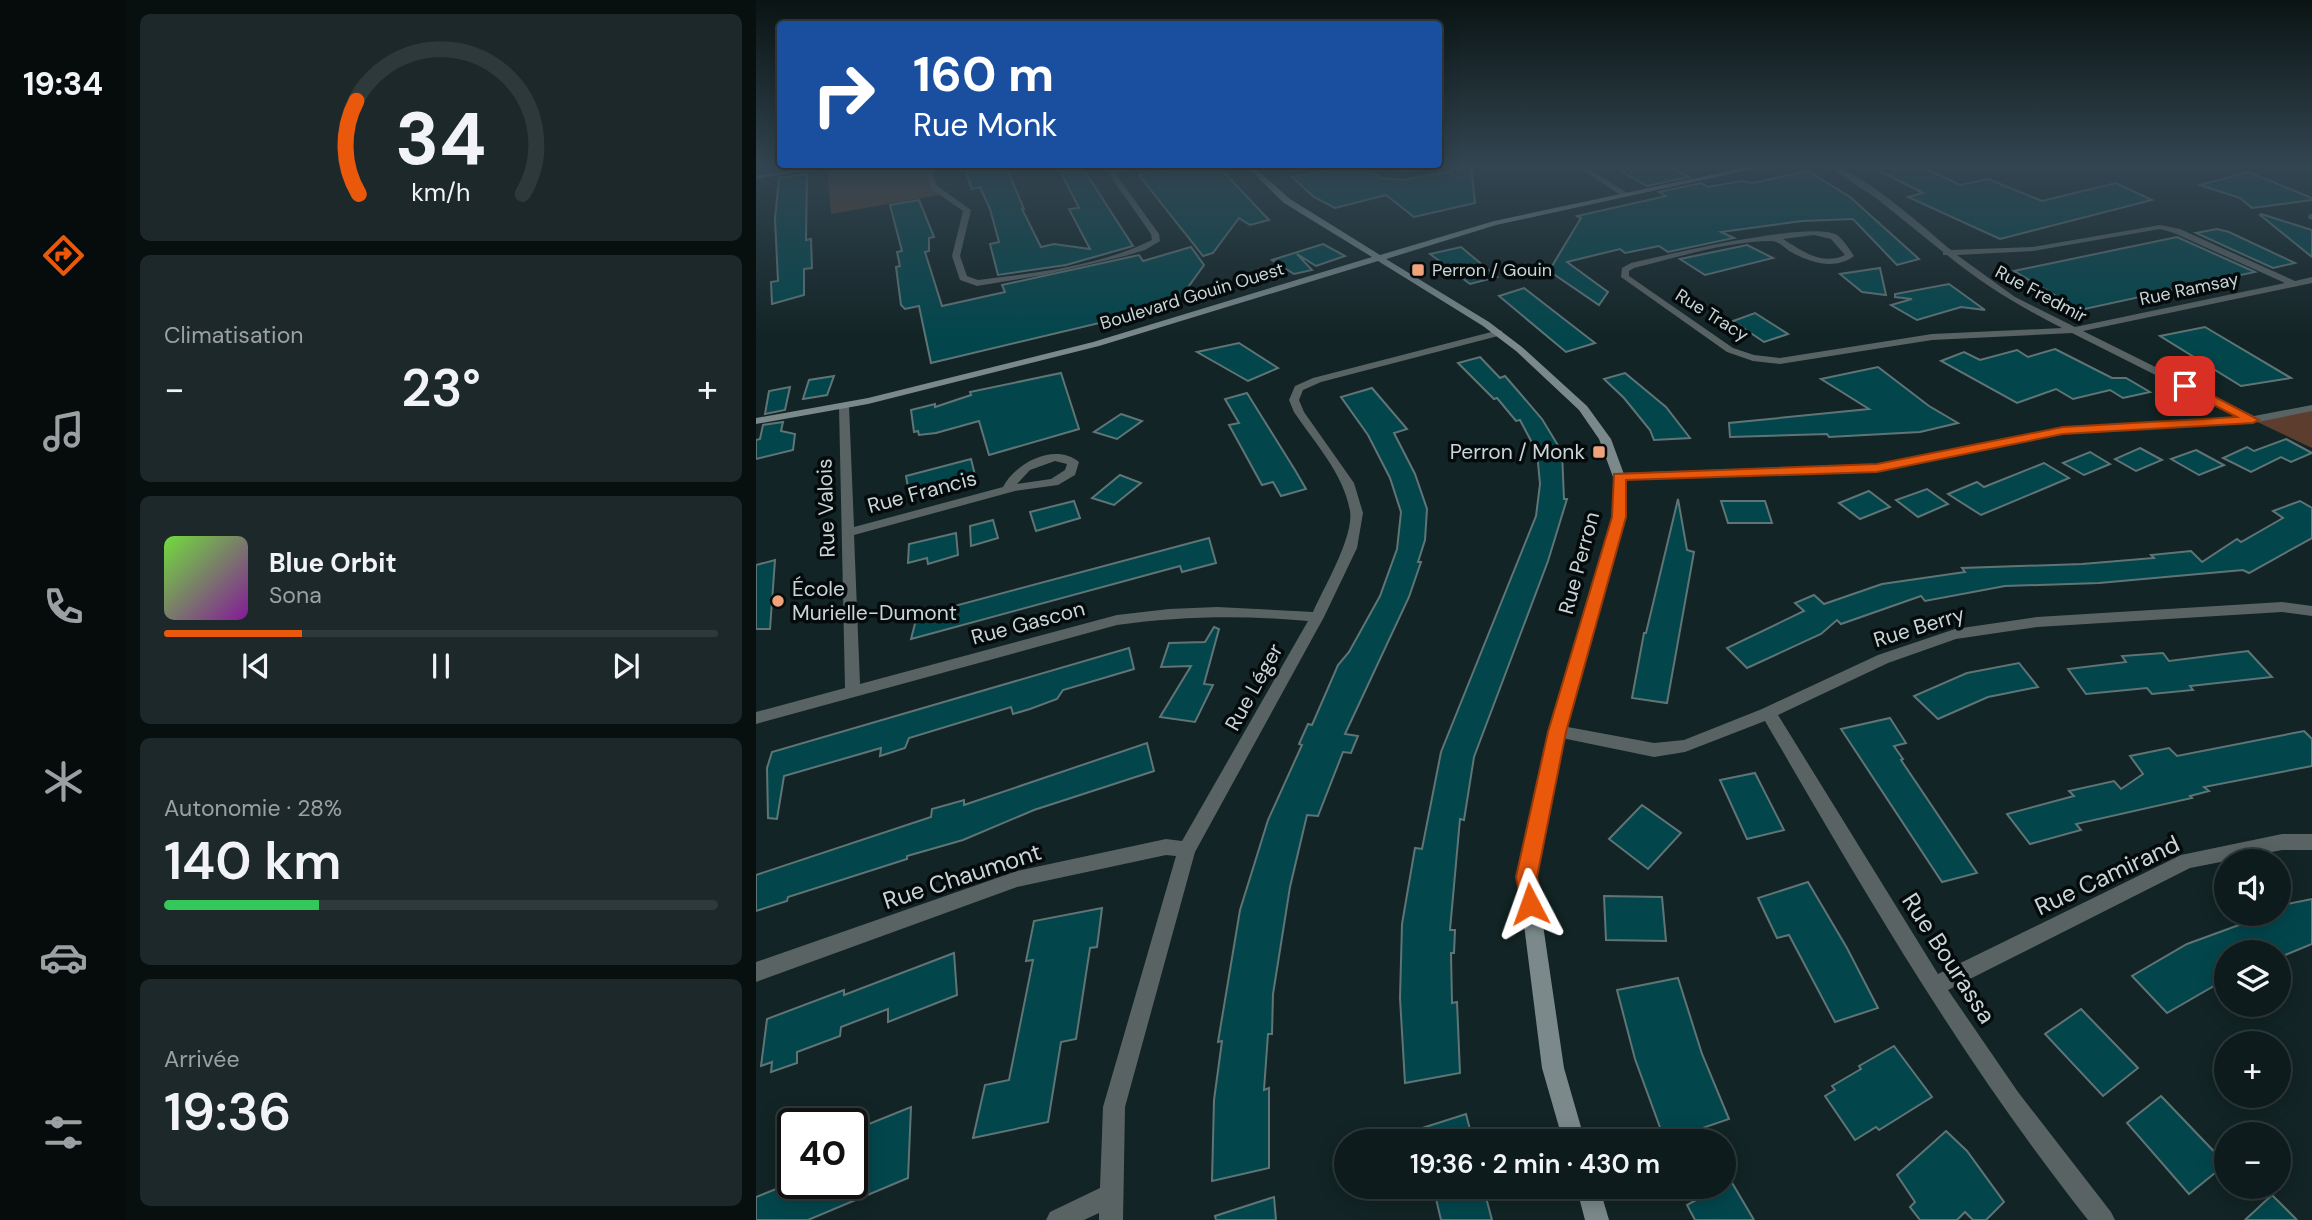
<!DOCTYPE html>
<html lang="fr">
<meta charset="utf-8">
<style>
body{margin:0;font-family:"DM Sans",sans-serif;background:#1c2829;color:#f1f3f6;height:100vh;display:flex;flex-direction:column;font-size:26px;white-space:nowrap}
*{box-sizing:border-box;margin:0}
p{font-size:23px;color:#9ba1a3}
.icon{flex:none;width:38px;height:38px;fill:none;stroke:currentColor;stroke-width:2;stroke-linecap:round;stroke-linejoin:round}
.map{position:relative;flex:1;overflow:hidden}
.drawer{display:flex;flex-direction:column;gap:14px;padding:14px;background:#080f0f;width:630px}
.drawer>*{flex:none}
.banner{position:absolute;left:21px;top:21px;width:665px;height:147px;border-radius:7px;box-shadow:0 4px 18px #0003,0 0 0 2px #2e393b;background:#1a4fa0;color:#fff;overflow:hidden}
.tools{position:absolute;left:1458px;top:849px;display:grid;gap:14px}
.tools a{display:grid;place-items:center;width:77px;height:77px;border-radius:50%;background:#0e1b1c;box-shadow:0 4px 18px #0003,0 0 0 2px #2e393b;font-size:35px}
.speed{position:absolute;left:21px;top:1108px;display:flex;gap:14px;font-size:35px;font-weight:700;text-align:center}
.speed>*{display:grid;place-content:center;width:91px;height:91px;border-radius:50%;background:#0e1b1c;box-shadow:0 4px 18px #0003,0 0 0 2px #2e393b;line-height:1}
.speed .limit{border:4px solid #111;border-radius:10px;background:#fff;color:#111}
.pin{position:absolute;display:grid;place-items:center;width:60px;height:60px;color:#fff;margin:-30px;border-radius:14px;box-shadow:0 4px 10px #0006}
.me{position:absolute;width:77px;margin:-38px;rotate:356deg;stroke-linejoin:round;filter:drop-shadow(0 0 5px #0008)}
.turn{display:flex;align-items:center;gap:24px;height:147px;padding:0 21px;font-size:32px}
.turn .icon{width:91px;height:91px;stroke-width:2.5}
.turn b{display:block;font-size:49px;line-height:60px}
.big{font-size:52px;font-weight:600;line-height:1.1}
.drawer .widget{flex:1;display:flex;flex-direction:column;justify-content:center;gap:10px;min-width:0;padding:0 24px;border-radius:10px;background:#1c2829}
.drawer .dial{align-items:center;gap:0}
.dial svg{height:182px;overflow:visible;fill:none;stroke:#2e393b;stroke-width:7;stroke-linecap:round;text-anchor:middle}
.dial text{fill:#f1f3f6;stroke:none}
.song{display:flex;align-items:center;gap:21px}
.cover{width:84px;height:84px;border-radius:10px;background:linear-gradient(135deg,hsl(100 70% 55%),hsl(290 70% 35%))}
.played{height:7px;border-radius:4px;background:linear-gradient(90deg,#ea580c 25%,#2e393b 25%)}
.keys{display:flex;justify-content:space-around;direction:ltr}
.heat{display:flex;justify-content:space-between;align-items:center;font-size:38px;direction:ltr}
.charge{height:10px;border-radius:5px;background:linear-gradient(90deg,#34c759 28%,#2e393b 0)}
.trip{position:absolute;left:578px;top:1129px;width:402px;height:70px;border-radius:35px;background:#0e1b1c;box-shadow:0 4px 18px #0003,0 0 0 2px #2e393b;font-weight:600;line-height:70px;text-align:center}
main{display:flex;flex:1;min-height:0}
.dock{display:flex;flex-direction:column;width:126px;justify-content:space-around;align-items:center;background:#060b0b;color:#9ba1a3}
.dock .icon{width:49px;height:49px}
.dock .active{color:#ea580c}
.dock b{font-size:32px;color:#f1f3f6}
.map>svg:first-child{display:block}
</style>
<main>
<nav class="dock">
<b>19:34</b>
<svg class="icon active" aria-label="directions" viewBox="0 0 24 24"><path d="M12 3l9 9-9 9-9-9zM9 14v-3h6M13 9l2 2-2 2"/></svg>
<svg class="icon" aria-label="music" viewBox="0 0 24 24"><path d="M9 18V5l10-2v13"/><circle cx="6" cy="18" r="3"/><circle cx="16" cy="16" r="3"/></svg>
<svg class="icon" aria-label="phone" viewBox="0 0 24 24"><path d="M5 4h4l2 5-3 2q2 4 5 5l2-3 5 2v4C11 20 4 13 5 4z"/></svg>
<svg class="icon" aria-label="climate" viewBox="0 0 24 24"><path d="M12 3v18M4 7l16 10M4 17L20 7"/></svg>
<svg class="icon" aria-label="car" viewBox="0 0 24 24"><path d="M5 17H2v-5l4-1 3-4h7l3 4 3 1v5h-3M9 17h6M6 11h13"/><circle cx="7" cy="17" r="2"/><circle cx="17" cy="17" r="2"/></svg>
<svg class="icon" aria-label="filters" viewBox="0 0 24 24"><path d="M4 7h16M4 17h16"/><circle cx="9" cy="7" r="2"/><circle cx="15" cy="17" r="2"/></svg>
</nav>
<section class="drawer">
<div class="widget dial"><svg viewBox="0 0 100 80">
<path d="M14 69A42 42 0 1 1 86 69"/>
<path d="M14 69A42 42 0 0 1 13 28" stroke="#ea580c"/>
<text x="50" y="56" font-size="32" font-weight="700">34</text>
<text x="50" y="72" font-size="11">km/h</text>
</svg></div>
<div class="widget"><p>Climatisation</p>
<div class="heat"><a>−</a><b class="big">23°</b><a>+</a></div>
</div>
<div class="widget">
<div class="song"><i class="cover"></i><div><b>Blue Orbit</b><p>Sona</p></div></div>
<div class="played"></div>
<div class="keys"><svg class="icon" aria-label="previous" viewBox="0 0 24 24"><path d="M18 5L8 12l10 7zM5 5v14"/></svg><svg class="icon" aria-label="pause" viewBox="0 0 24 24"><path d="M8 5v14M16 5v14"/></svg><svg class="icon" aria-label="next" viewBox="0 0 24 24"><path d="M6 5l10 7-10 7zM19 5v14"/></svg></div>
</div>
<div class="widget"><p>Autonomie · 28%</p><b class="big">140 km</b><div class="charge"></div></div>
<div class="widget"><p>Arrivée</p><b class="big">19:36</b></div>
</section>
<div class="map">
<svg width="1556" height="1220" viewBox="0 0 1556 1220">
<rect width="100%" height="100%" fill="#122425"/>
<g fill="#5d3e2e">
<polygon points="71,167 172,167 177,186 189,194 75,214"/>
<polygon points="1556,408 1556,448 1497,420"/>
</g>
<g fill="#02464c" stroke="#607476" stroke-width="2">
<polygon points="208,167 250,167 268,209 266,209 285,247 298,244 334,249 313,209 323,208 304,171 326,167 377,246 310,265 242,275 234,244 243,242 234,209 224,187 216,189"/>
<polygon points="426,167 463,167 513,220 494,225 483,218 457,253 447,256 383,175"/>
<polygon points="588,167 610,167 625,178 648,180 697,171 697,167 715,167 719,203 658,217 630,195 579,208 558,197 536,177"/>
<polygon points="858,167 914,167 933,177 891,186"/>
<polygon points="1116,167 1167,167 1204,185 1232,179 1286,201 1360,183 1396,200 1244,239 1152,197 1167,193"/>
<polygon points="1052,171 1094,197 1163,259 1141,265 1097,219 1046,221 965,232 978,238 912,252 903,246 869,253 864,249 811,262 852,292 843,305 793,271 825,218 821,216 910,196 903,192 945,183 952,187 986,181 997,183"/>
<polygon points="1492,172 1556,198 1556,200 1496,208 1484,198 1444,185"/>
<polygon points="51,174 50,240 55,239 56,268 48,269 48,295 16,304 15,282 22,281 19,219 23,178"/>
<polygon points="163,200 178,237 173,238 173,251 169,252 186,306 249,292 246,285 383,255 387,261 435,247 448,265 422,301 414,303 415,306 175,363 163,306 149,309 145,305 140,267 144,266 141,252 146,251 134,205"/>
<polygon points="1505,214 1556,230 1556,257 1504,215"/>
<polygon points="1461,229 1473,232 1539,263 1517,268 1440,233"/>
<polygon points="1421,237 1499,272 1324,310 1258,271"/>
<polygon points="567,244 589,256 560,266 541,254 556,270 538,274 516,260"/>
<polygon points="991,245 1017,258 949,275 924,259"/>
<polygon points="705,247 741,277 714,284 674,254"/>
<polygon points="1124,268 1130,295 1106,292 1084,274"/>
<polygon points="1193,284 1229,310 1205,307 1161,320 1135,305 1156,299 1139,297 1139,294"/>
<polygon points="768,288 839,343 810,352 743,296"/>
<polygon points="999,313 1032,334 1008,342 977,321"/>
<polygon points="1449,327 1535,378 1485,386 1404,336"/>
<polygon points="483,343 522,368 492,381 441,352"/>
<polygon points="1299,349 1356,378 1370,378 1394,392 1367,398 1354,390 1317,399 1300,389 1261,403 1185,361 1208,352 1224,360 1261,350 1272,357"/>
<polygon points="724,357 744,378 749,376 786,419 806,452 808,499 811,499 792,561 718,757 708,820 704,819 694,930 699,930 698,953 695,953 696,1003 701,1002 704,1073 649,1083 644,998 646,924 659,848 666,849 685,752 780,516 784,484 781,452 764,420 760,421 741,398 738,399 702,363"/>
<polygon points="1122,367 1173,406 1202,423 1164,432 1073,437 1071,434 974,437 973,423 1113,409 1065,379"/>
<polygon points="305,373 323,429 233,455 223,421 180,433 163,435 162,431 158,432 155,410 179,404 179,407 215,395 214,392"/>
<polygon points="869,373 910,407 934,438 898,440 894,430 868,398 848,379"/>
<polygon points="78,376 71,395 47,399 53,380"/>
<polygon points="34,387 29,410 9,414 13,391"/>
<polygon points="616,388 651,429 638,433 659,474 671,509 669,540 662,562 665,562 653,597 589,734 602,736 595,753 587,752 562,816 551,815 534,887 517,994 516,1034 512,1034 508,1090 513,1088 513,1168 456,1181 458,1100 466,1041 462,1042 484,910 512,820 546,745 543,744 552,724 556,725 582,665 593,652 624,596 641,549 645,512 634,478 612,435 585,397"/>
<polygon points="491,393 539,470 550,489 525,496 517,482 506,485 473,425 483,423 469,399"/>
<polygon points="365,414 386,421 361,439 338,432"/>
<polygon points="27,422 25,431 39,434 37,450 0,459 0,440 4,439 7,425"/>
<polygon points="1530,439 1556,453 1535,462 1525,457 1495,472 1467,458 1491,447 1498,451"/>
<polygon points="1384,448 1406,460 1380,471 1359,459"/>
<polygon points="1440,450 1468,465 1443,475 1415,459"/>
<polygon points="1334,452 1354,464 1328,475 1307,463"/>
<polygon points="215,459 219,475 153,493 150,476"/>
<polygon points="1288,463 1313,478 1225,515 1192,494 1221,482 1228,487"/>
<polygon points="364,475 385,483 358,505 336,498"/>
<polygon points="1171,489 1192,504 1162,517 1140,500"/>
<polygon points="1113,491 1134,507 1104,519 1083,503"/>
<polygon points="922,499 931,550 938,552 911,703 876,698 888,633 890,633"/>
<polygon points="318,501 324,518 280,531 274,512"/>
<polygon points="965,501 1009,501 1016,523 972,523"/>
<polygon points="1544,501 1556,508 1556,538 1493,573 1487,570 1343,583 1249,586 1169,601 1165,596 1085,624 1081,620 1065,634 991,668 971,648 1048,611 1039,603 1058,595 1068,604 1126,584 1209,572 1206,568 1326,564 1398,558 1395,555 1435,551 1446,562 1481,539 1485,542 1527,518 1517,511"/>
<polygon points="237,520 242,538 215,546 214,526"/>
<polygon points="200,533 202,555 172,564 171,558 152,563 153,544"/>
<polygon points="453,538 460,563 426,572 424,566 155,639 161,616"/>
<polygon points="19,560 14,629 0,629 0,565"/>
<polygon points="458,627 463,629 448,684 457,685 439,722 404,717 435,666 405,667 413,643 449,642"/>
<polygon points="373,648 378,669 307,690 301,699 274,709 257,714 255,707 153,738 149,748 124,756 125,748 28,776 21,819 12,818 11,768 16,752"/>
<polygon points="1492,651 1516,677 1434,686 1437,690 1396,694 1391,688 1330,694 1312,669 1370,662 1366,656 1407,653 1413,661"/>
<polygon points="1263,663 1282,687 1232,697 1182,719 1158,696 1211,673"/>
<polygon points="1134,718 1150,743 1138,746 1147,759 1145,760 1221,873 1186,882 1085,729"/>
<polygon points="1548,731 1556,739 1556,766 1448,787 1453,791 1434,796 1436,798 1320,824 1325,830 1274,844 1251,814 1318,796 1313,791 1358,781 1365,789 1387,774 1374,756 1413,748 1421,756"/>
<polygon points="391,743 398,771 278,810 207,840 151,856 151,859 32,897 31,901 0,911 0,875 175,817 176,809 208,800 208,805"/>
<polygon points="999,773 1028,830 991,839 964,780"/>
<polygon points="886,805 925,833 892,869 853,839"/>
<polygon points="1052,882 1091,948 1122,1008 1079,1022 1033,935 1021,938 1002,898"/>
<polygon points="848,896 906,897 910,941 850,940"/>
<polygon points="1556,899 1556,944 1522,958 1522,952 1470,952 1470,979 1411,1013 1376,976 1431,944 1513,914 1522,914 1522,906"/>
<polygon points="346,908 341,947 334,948 320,1039 305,1042 292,1122 217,1138 229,1085 253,1080 277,960 270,961 278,921"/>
<polygon points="198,953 201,995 132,1022 132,1009 85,1027 84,1036 41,1052 41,1063 15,1072 16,1062 5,1066 11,1019 88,990 88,995"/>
<polygon points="922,978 946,1054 973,1119 909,1141 879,1059 861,990"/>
<polygon points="1325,1009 1382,1068 1347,1096 1289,1034"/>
<polygon points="1138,1046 1176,1097 1123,1130 1120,1127 1099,1140 1069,1096 1079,1090 1076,1086 1105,1069 1103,1066"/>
<polygon points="1405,1096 1470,1164 1433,1194 1371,1123"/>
<polygon points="155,1107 152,1178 52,1220 0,1220 0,1197 35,1183 96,1183 98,1130"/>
<polygon points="710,1114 717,1141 638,1141 638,1137"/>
<polygon points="1190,1131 1211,1151 1248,1202 1230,1220 1217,1220 1209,1212 1201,1220 1164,1220 1154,1207 1159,1202 1141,1175"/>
<polygon points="975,1181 998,1220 939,1220 931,1205"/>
<polygon points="677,1186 727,1186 736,1220 685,1220"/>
<polygon points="1516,1195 1541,1220 1489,1220"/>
<polygon points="518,1197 520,1220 460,1220 459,1216"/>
</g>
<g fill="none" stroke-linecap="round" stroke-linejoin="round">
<g fill="#5a6364" fill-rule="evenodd">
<polygon points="57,167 76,167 0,179 0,175"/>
<path d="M169 167H176L180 185 215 210 204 256 211 276 222 280C279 273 344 266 396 240L395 234 348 167H355L356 170 385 167 359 173 403 234 404 241 389 250 369 256 287 275 221 286 204 280 196 256 207 211 174 188Z"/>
<polygon points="633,167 671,167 649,173"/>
<polygon points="822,167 830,167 873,194 866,196"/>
<path d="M1073 167C1102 167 1171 230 1195 250L1277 247 1404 225 1424 229 1539 281 1556 277V283L1327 331 1498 416 1556 405V411L1497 423 1307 433 1121 472 859 480V474L863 473 1121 464 1307 427 1483 417 1316 333 1176 340 1024 364 997 361 971 352 865 277 866 268 875 263C910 255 1055 220 1081 235 1087 239 1094 250 1098 256 1078 271 1053 262 1033 251 1028 247 1022 241 1015 241 973 241 919 258 878 268L873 271V276L977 348 998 355 1024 358 1176 334 1306 328C1263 306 1229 286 1191 255H1187V252L1120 198ZM1404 229 1418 233 1529 283 1319 327 1259 297 1201 255 1277 251ZM1058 235 1075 239 1089 255C1066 266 1046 251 1027 239Z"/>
<polygon points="1553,214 1556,214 1556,220 1552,218"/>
<path d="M743 330 746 331V335L565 382 547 390 543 400 548 412 598 483 607 513 601 548 568 617 439 852 369 1107 367 1220H343V1213L328 1220H290L294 1212 344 1188 347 1107 420 856 410 855 261 887 0 982V962L261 871 410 839 426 841 552 621C487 615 425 616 361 625L0 724V712L89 688 83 406 88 403 93 406 98 527 247 487C259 463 299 442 323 462L319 475 302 485 259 491 98 535 104 684 361 615 413 609 461 607 557 612C568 587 598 537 594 511 588 474 558 442 538 412L533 400 539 386 557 378ZM299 461 311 464 309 470 295 479 261 484 274 470Z"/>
<path d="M1526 602 1556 606V616L1526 612 1281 627 1200 639 1132 663 1022 715 1182 974 1425 855 1526 834H1556V850H1526L1434 868 1192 990 1262 1092 1355 1212 1359 1220H1332C1208 1064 1109 893 1009 721L929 752 898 757 801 737 795 735 793 731 795 727 801 725 898 743 928 740 1006 709 1122 655 1199 629 1281 617Z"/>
</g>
<g fill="#7b898b" fill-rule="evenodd">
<polygon points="491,167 498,167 534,199 624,255 738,221 992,167 1006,167 740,225 630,259 733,322 766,347 831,406 855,439 869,477 869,518 809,731 780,877 808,1068 829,1141 807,1141 786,1068 762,877 793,731 857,518 857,477 843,439 823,410 760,351 727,326 622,261 343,346 112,404 0,424 0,418 112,398 337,342 616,257 528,203"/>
<polygon points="820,1186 843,1186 853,1220 829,1220"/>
</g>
</g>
<linearGradient id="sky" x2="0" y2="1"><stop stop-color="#0a1414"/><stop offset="0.49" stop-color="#334551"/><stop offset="1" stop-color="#334551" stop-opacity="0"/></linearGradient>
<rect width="1556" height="338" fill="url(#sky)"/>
<polygon fill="#ea580c" stroke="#983908" stroke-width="2" points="1425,383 1433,383 1503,420 1497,423 1307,434 1121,472 870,480 870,517 810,732 781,877 785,904 782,911 774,914 767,911 760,877 792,732 856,517 858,474 1121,464 1307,427 1481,417 1425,388"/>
<g fill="#f0a27a" stroke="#050b0c" stroke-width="2.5">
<rect x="655" y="263" width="14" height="14" rx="3.5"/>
<rect x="836" y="445" width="14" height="14" rx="3.5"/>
<circle cx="22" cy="601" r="7"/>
</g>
<g text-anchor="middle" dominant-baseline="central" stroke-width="7" stroke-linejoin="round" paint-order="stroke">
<g font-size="18" fill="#cad5d6" stroke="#050b0c" text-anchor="start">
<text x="676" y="270">Perron / Gouin</text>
</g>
<g font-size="18" fill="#cad5d6" stroke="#050b0c">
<text transform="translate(1433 289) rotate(-12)">Rue Ramsay</text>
<text transform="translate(1285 294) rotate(28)">Rue Fredmir</text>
<text transform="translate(436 296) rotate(-17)">Boulevard Gouin Ouest</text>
<text transform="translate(956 315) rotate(32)">Rue Tracy</text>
</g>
<g font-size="21" fill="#cad5d6" stroke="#050b0c" text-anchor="end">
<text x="829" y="452">Perron / Monk</text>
<text x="36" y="589" text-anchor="start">École<tspan x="36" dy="24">Murielle-Dumont</tspan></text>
</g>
<g font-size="21" fill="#cad5d6" stroke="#050b0c">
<text transform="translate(166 492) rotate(-15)">Rue Francis</text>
<text transform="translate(70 508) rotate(-92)">Rue Valois</text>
<text transform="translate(823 563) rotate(-75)">Rue Perron</text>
<text transform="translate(272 623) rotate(-15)">Rue Gascon</text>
<text transform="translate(1163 627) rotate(-17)">Rue Berry</text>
<text transform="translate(498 687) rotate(-61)">Rue Léger</text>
</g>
<g font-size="24" fill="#cad5d6" stroke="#050b0c">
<text transform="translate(1351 875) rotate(-25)">Rue Camirand</text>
<text transform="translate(206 876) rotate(-18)">Rue Chaumont</text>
<text transform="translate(1193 958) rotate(57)">Rue Bourassa</text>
</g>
</g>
</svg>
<div class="tools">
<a><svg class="icon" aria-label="sound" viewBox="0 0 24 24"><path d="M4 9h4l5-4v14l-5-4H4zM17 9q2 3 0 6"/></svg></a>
<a><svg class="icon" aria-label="layers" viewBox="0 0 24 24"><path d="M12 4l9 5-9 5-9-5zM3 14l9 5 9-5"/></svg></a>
<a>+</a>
<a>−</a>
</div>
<div class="speed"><div class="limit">40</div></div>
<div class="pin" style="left:1429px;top:386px;background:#d93025"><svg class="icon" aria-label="arrive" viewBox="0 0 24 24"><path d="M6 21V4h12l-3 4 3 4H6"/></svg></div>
<svg class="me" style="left:774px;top:904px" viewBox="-20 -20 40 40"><path d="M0-17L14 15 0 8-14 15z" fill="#ea580c" stroke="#fff" stroke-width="4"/></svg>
<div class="trip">19:36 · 2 min · 430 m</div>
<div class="banner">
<div class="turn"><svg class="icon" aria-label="right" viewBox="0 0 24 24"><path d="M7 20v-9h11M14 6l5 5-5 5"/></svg><div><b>160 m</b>Rue Monk</div></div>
</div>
</div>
</main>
